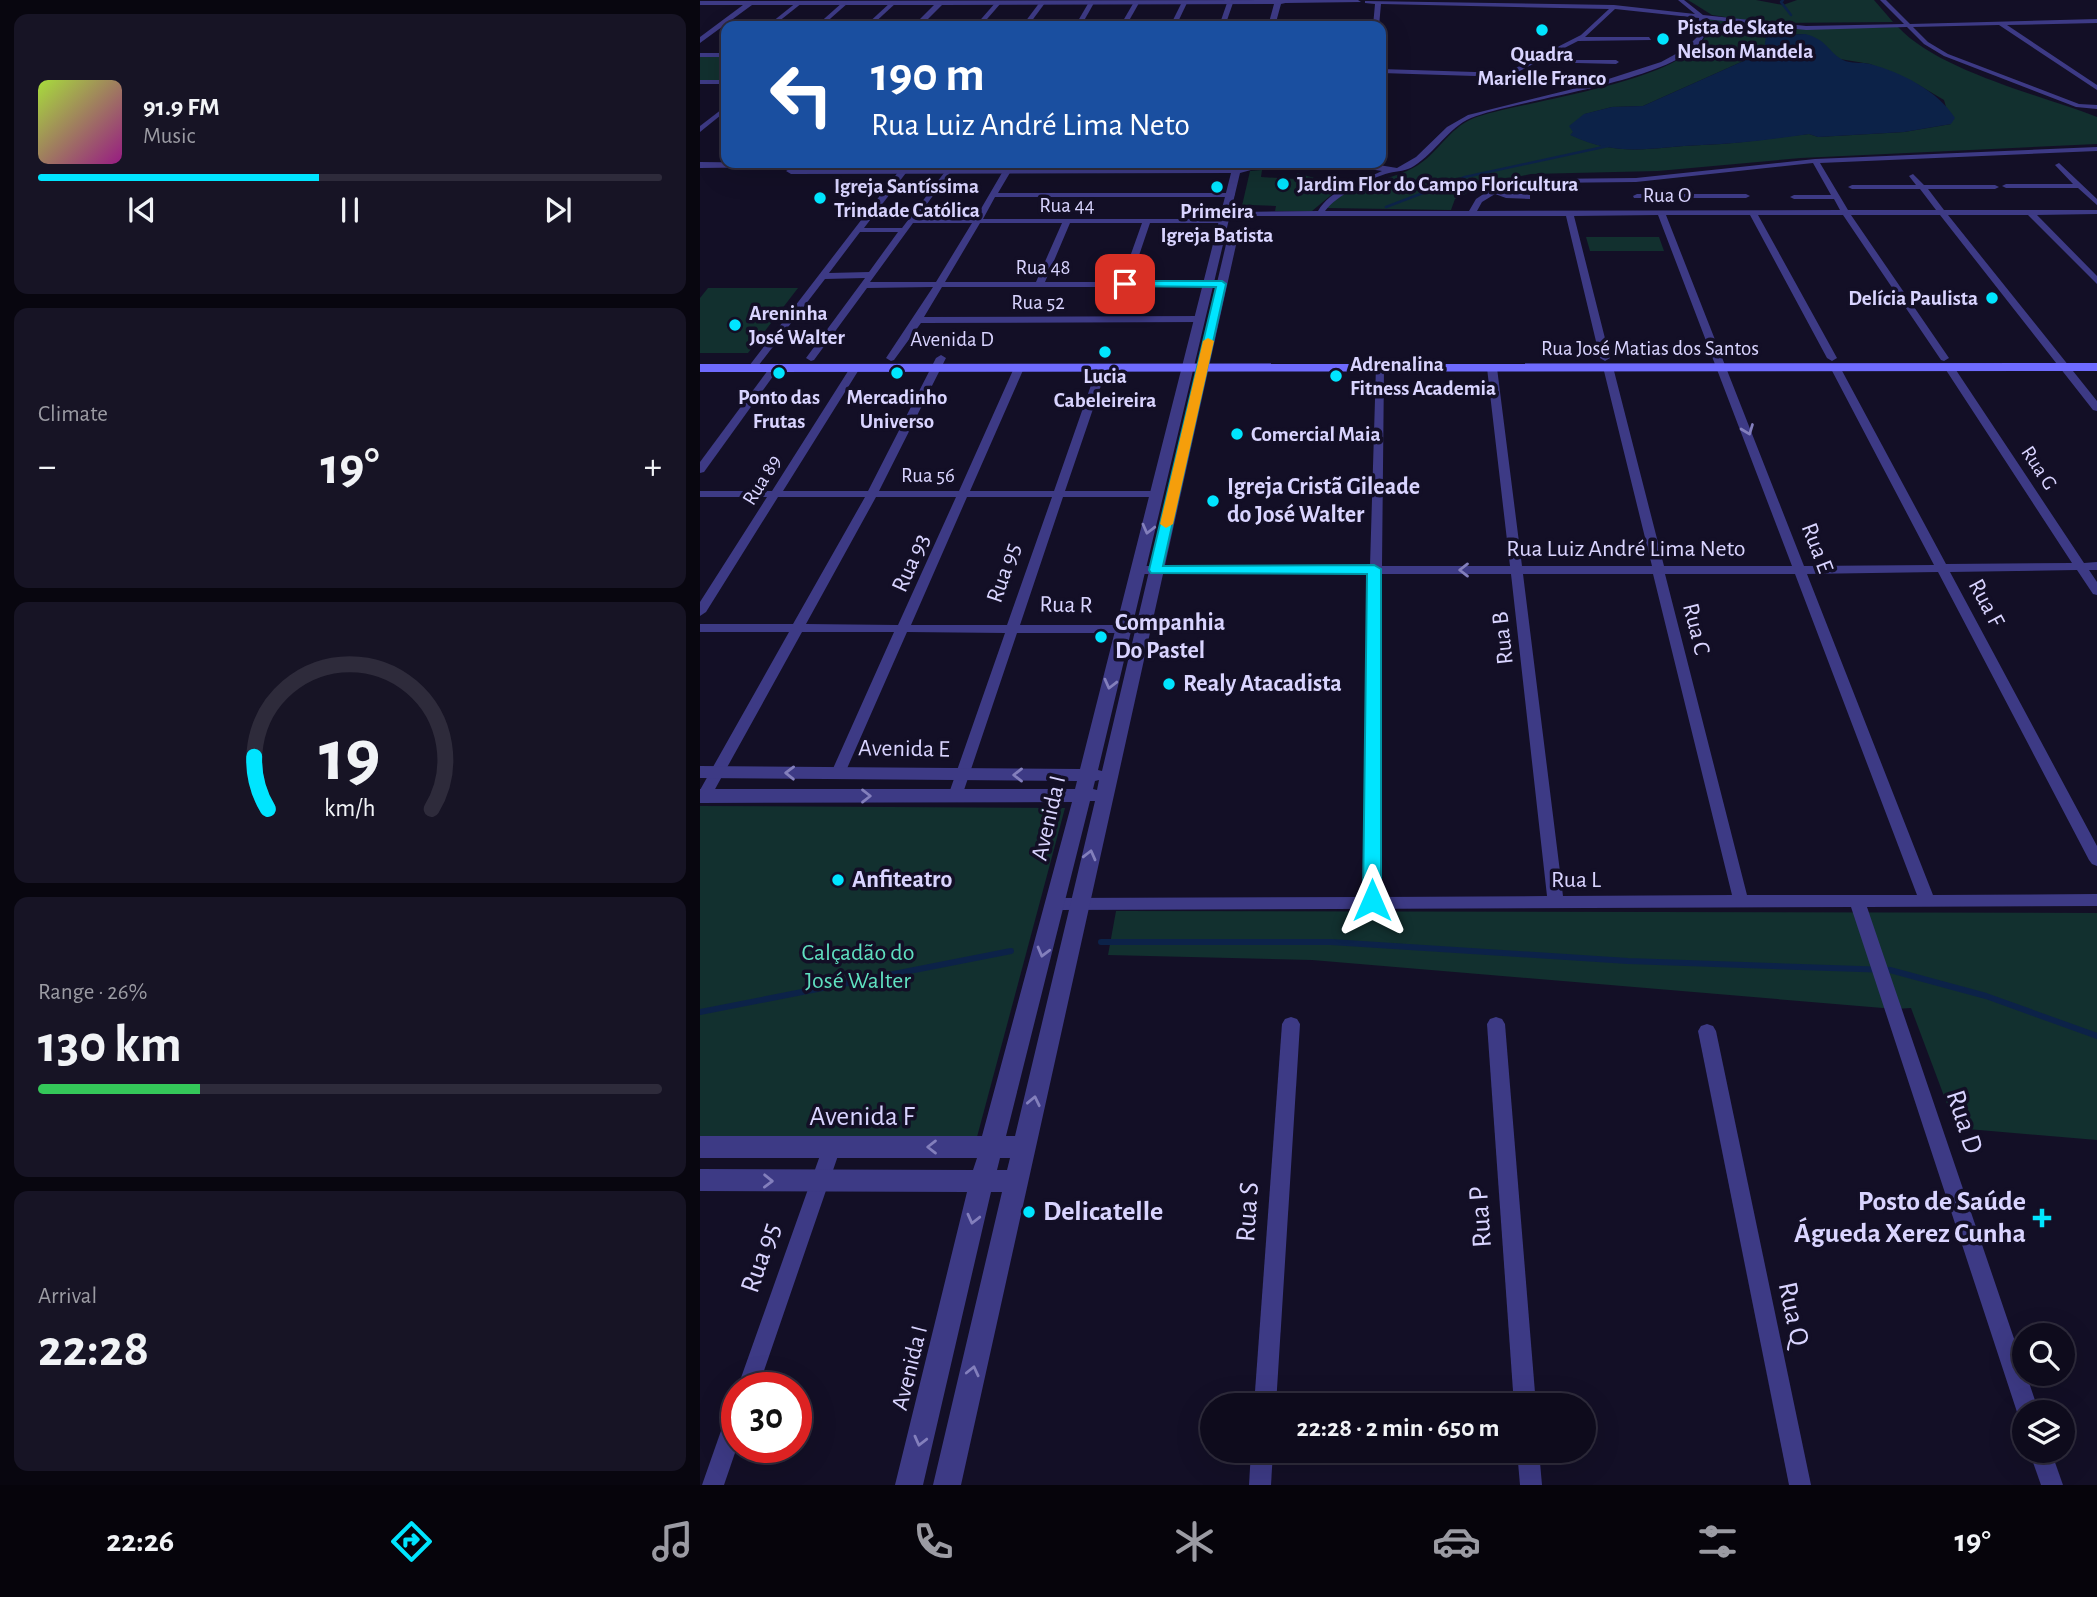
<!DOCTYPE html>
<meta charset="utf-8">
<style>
body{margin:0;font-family:"Alegreya Sans",sans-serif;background:#171425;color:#f1f3f6;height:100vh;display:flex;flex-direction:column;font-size:26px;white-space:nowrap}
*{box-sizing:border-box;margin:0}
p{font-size:23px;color:#9b9ba3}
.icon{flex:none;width:38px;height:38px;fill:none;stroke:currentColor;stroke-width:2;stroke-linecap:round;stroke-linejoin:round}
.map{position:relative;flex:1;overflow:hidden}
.sheet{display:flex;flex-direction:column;gap:14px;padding:14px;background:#08060f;width:700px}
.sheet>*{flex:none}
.hud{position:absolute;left:21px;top:21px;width:665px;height:147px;border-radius:14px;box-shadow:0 7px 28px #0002,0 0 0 2px #2e2b3b;background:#1a4fa0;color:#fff;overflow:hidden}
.buttons{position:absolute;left:1312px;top:1323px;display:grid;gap:14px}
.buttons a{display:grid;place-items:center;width:63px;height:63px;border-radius:50%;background:#0e0b1c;box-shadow:0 7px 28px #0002,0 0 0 2px #2e2b3b;font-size:35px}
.speed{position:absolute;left:21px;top:1372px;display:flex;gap:14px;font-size:35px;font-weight:700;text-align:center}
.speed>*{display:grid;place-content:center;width:91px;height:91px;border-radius:50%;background:#0e0b1c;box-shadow:0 7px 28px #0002,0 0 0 2px #2e2b3b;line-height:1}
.speed .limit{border:10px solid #d22;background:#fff;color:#111}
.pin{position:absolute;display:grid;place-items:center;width:60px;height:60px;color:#fff;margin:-30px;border-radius:14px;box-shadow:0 4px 10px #0006}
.me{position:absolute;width:77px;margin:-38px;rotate:0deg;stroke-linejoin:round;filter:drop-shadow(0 0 5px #0008)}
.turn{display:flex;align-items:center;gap:24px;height:147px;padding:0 35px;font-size:32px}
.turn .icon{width:91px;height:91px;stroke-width:2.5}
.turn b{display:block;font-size:49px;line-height:60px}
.big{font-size:52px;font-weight:700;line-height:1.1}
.sheet .tile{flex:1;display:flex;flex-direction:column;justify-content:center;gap:10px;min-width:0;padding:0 24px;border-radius:14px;background:#171425}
.sheet .dial{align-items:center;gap:0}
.dial svg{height:182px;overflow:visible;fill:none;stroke:#2e2b3b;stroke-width:7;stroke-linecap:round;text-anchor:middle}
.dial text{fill:#f1f3f6;stroke:none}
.song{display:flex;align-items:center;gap:21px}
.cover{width:84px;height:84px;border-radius:10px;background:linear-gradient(135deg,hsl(80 70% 55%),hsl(310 70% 35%))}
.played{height:7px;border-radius:4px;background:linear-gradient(90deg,#00e5ff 45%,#2e2b3b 45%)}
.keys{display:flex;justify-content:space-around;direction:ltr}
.heat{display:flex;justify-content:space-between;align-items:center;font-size:38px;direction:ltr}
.charge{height:10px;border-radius:5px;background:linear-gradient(90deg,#34c759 26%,#2e2b3b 0)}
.trip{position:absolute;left:500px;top:1393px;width:396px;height:70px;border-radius:35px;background:#0e0b1c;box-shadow:0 7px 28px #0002,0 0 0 2px #2e2b3b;font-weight:700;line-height:70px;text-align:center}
.tab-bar{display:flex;height:112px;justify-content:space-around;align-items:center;background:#06040b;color:#9b9ba3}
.tab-bar .icon{width:49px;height:49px}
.tab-bar .selected{color:#00e5ff}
.tab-bar b{font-size:32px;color:#f1f3f6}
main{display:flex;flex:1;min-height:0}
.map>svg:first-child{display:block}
</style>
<main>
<section class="sheet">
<div class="tile">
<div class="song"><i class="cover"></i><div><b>91.9 FM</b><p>Music</p></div></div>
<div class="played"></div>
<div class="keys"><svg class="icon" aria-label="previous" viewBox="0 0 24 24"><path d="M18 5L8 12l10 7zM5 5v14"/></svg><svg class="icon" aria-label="pause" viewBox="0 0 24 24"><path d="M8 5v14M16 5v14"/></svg><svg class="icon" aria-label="next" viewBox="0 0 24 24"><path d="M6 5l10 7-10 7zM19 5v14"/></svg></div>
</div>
<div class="tile"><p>Climate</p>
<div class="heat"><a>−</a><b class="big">19°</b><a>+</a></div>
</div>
<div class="tile dial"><svg viewBox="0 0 100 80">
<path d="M14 69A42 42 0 1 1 86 69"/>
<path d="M14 69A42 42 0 0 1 8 46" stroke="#00e5ff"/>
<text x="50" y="56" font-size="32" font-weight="700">19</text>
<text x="50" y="72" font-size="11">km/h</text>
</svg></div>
<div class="tile"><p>Range · 26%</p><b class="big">130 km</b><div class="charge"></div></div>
<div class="tile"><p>Arrival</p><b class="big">22:28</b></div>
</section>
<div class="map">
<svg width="1397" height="1485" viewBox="0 0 1397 1485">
<rect width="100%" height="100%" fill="#130f26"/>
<g fill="#12302f" fill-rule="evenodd">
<polygon points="988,0 1056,0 1083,5 1097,0 1174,0 1193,22 1064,23 1012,15"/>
<path d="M1009 19 1089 29 1198 27C1239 71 1340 95 1397 117V144L1101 158 958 171 831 174 785 184 755 199 751 210 627 208C644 185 690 181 713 168 738 155 747 129 774 118 817 101 1017 80 1009 19ZM1105 34 1140 59 1170 64 1217 84 1244 100 1251 124 1204 132 1118 137 1109 134C1073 138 1037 144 1002 145 952 147 920 158 871 135L885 114 912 107 943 106 1048 59 1069 54 1064 51 1067 36Z"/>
<rect x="0" y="56" width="26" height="24"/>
<polygon points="562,170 561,177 596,179 597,173 642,186 612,211 575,211 576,206 551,205 541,210 550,171"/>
<polygon points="886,237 959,237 964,251 890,251"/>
<polygon points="8,288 98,288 48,353 0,353 0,298"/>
<polygon points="0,806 365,808 277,1137 0,1137"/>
<polygon points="416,911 1397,913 1397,1140 1256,1128 1211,1008 1195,1009 612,960 408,955"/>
</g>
<path fill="#0c2248" d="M1105 34C1127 39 1129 53 1143 60 1151 64 1162 62 1170 64 1201 72 1238 91 1255 118L1251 124 1204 132 1118 137 1109 134C1073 139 1037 144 1002 145 953 147 918 158 870 135L873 132 869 126 884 114 912 107 943 106 1048 59 1068 54 1064 51 1066 36Z"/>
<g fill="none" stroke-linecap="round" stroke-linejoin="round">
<g stroke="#0c2248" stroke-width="2.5">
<polyline points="1083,0 1081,2 1091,15"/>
<polyline points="686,207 765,177 908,146"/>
</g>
<g stroke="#0c2248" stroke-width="6">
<polyline points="401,942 631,942 928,961 1190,970 1286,996 1397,1036"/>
<polyline points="0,1012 311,951"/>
</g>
<g fill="#3d3a85" fill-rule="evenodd">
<polygon points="524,0 530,0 533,3 525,26 519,26 527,3"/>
<polygon points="587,0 658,0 661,2 585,3"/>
<path d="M978 0H984L1003 15 1106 26 1204 24 1180 0H1186L1210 24 1397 19V23L1307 25 1397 85V90L1299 25 1213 27 1228 42 1248 54 1379 104 1397 105V109L1376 107 1244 56 1224 44 1207 27 1106 30 1005 19C1005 24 1007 29 1005 34 989 80 816 99 771 118 748 128 736 152 714 166 706 171 698 171 689 173 670 178 636 196 625 211H769L776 199 791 189 843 179 936 178 1115 159 1397 147V151L1120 163 1148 210H1236L1220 189H1152L1148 187 1152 185H1216L1209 176 1213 174 1224 185H1295L1299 187 1295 189H1228L1244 210H1397V214L1337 215 1397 276V284L1328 215H1248L1397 401V411L1393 410 1240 215H1151L1249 358 1244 361 1241 360 1143 215H1058L1137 358 1132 361 1127 358 1050 215H966L1104 566 1234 565 1130 367 1135 364 1140 367 1246 564 1372 563 1244 367 1249 364 1254 367 1384 563 1397 562V570H1389L1397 582V595L1393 594 1377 570 1250 572 1397 846V866L1392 864 1389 860 1238 572 1107 574 1233 895 1397 894V906L1167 907 1339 1412H1325V1422L1320 1420 1317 1412 1151 907 356 910 350 908 348 904 350 900 356 898 664 897 670 574H437L431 570 437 566H670L676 366 684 368 682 566H810L787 368 792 365 797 368 822 566H952L903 367 908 364 913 367 964 566H1092L958 215 874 216 910 358 905 361 900 358 866 216H538L534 214 538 212 618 211C631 189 659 182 682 171L638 164 549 166 546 163H667L697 168 716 157 747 127 768 115 893 84 961 62 985 49 998 36 999 18 915 9 885 37H949L951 40 878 41 841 60H916L919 62 916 64 837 62 814 74 879 83 877 86 806 77 681 73V69L806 73 881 35 909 9 681 4 679 26H673L675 4 665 3V1L914 5 995 14ZM1113 163 1131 195H1094L1090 197 1094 199H1134L1140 210 777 211 782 202 795 194 806 198 830 199V195L802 192 843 183 936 182ZM682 574H811L847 896 680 897ZM823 574H953L1032 895 863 896ZM965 574H1095L1217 895H1047Z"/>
<polygon points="97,2 102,3 73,26 67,26"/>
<polygon points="143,2 148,3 122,26 116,26"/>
<polygon points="191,2 196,3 171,26 165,26"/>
<polygon points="296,2 301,3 281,26 275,26"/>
<polygon points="340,2 345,3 328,26 322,26"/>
<polygon points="389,2 394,3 381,26 375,26"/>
<polygon points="434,2 439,3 426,26 420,26"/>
<polygon points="482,2 487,3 476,26 470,26"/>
<rect x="0" y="53" width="26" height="4"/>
<rect x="0" y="80" width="26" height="4"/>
<polygon points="26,106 26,111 0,132 0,126"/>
<polygon points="161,163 169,163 164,166"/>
<path d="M205 163 212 165 164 228H202L247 169 251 171 216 219H275L303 171 307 169 311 171 298 193H534L535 195 531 197H295L283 219H527V223H450L430 282 521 281 525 284 521 287H242L224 317 500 316 505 319 500 322 221 323 194 360 191 361 186 358 233 287 167 288 114 360 111 361 106 358 165 278 125 279 55 370H49V366ZM213 223H272L236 282H170ZM280 223H362L336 282H245ZM370 223H442L421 282H345ZM160 232H198L169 272 129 273Z"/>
<polygon points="223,163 230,163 225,167 221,165"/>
<polygon points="282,163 290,163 285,166"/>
<polygon points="348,163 355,163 350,167 346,165"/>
<polygon points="470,163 476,163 477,164 473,166"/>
<polygon points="1359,163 1397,199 1397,205 1378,188 1306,188 1302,186 1306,184 1373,184 1355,165"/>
<polygon points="937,194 1046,194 1050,196 1046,198 934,198 933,196"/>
<path d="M241 355 246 358 179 491H259L314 368 319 365 324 368 270 491H354L397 368 405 366 407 368 365 491H457L463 494 457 497H363L320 625H424L430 629 424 633H317L262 796 260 800H250L248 796 305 633 207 632 145 773 138 778 131 773 194 632H102L9 800H0V790L89 632H0V624H93L165 497H78L6 612 0 616V602L67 497H0V491H72L150 368 155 365 160 368 83 491H168L236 358ZM176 497H256L198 625 106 624ZM267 497H352L307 625H211Z"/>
<polygon points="74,365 79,368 4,472 0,473 0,462 71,366"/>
<polygon points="591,1017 597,1019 600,1024 576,1405 554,1405 582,1024 585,1019"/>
<polygon points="796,1017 802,1019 805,1024 836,1405 814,1405 787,1024 790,1019"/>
<polygon points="1007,1024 1013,1026 1016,1031 1111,1485 1089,1485 998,1031 1001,1026"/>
<polygon points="132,1139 139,1141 141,1147 58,1388 37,1389 123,1147 125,1141"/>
<polygon points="37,1405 37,1447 24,1485 2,1485 29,1408"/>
<polygon points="551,1451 573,1451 571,1485 549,1485"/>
<polygon points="817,1451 839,1451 842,1485 820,1485"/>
<polygon points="1329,1451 1351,1451 1363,1485 1341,1485"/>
</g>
<g fill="#3d3a85" fill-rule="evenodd">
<polygon points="587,0 590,2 581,4 575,26 568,26 574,4 242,5 221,26 213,26 234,5 52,5 0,43 0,37 43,5 0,5 0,1"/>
<polygon points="0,162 89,163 90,164 85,167 0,168"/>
<path d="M534 163H542V167L551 170 540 173 398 770 402 771 528 236 533 233 538 236 261 1485H233L302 1192H291L223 1485H195L267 1192 0 1191V1169L273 1170 277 1158H0V1136H282L372 802 0 803V789H375L377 781 0 778V766L380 769 531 173 91 174 86 171 91 168 532 167ZM399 780 397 790 393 789 395 781ZM390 801H395L315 1136H306ZM300 1158H310L307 1170H297Z"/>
</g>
<polygon fill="#6f6bff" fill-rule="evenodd" points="1397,363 1397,371 0,372 0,364"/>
</g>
<defs><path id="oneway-chevron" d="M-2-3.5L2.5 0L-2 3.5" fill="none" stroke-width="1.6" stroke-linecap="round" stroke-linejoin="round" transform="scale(1.75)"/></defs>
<g stroke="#837fbc">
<use href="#oneway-chevron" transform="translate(1048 430) rotate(69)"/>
<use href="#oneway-chevron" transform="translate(448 529) rotate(104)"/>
<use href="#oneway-chevron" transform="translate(764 570) rotate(-180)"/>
<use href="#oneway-chevron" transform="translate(410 684) rotate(104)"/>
<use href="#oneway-chevron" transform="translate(90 773) rotate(-179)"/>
<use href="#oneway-chevron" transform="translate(318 775) rotate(-180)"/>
<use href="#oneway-chevron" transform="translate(166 796)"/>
<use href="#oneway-chevron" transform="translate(390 855) rotate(-76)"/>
<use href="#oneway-chevron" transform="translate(343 952) rotate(105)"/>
<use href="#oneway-chevron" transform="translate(334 1101) rotate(-78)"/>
<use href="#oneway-chevron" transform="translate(232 1147) rotate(180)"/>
<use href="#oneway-chevron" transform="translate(68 1181) rotate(1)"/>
<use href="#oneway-chevron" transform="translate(273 1219) rotate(104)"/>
<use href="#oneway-chevron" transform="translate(273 1371) rotate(-77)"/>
<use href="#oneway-chevron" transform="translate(220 1441) rotate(104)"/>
</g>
<polygon fill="#00e5ff" stroke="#0095a6" stroke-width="2" points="425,281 522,281 526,284 463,566 674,565 681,569 681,900 678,905 665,905 663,900 667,574 451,573 449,570 516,287 421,286"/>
<polygon fill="#f59e0b" points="508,338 514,341 473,524 466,528 460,524 503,341"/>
<g fill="#00e5ff" stroke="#130f26" stroke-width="2.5">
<circle cx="842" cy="30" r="7"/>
<circle cx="963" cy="39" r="7"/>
<circle cx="583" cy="184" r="7"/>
<circle cx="517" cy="187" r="7"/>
<circle cx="120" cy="198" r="7"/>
<circle cx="1292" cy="298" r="7"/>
<circle cx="35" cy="325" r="7"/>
<circle cx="405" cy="352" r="7"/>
<circle cx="79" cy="373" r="7"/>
<circle cx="197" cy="373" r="7"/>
<circle cx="636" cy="376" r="7"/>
<circle cx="537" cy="434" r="7"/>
<circle cx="513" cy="501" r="7"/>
<circle cx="401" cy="637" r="7"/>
<circle cx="469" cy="684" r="7"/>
<circle cx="138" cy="880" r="7"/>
<circle cx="329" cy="1212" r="7"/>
<path d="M1338.5 1207.5h7v7h7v7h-7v7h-7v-7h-7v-7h7z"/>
</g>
<g text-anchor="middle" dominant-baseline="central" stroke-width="7" stroke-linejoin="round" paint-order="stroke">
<g font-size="21" font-weight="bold" fill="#d9d4ff" stroke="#130f26" text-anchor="start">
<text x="977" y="27">Pista de Skate<tspan x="977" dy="24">Nelson Mandela</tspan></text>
<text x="842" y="54" text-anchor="middle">Quadra<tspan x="842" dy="24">Marielle Franco</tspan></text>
<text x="597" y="184">Jardim Flor do Campo Floricultura</text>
<text x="134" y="186">Igreja Santíssima<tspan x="134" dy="24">Trindade Católica</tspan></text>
<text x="517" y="211" text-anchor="middle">Primeira<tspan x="517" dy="24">Igreja Batista</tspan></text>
<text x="1278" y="298" text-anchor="end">Delícia Paulista</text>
<text x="49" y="313">Areninha<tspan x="49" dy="24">José Walter</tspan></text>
<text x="650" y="364">Adrenalina<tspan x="650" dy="24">Fitness Academia</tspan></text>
<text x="405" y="376" text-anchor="middle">Lucia<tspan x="405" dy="24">Cabeleireira</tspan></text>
<text x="79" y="397" text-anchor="middle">Ponto das<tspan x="79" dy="24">Frutas</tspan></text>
<text x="197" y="397" text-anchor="middle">Mercadinho<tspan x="197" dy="24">Universo</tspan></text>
<text x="551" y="434">Comercial Maia</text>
</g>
<g font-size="21" fill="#d9d4ff" stroke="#130f26">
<text x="967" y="195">Rua O</text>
<text x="367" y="205">Rua 44</text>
<text x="343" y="267">Rua 48</text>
<text x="338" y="302">Rua 52</text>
<text x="252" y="339">Avenida D</text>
<text x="950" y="348">Rua José Matias dos Santos</text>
<text transform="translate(1339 468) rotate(57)">Rua G</text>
<text x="228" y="475">Rua 56</text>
<text transform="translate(62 480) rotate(-58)">Rua 89</text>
</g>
<g font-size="24" font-weight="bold" fill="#d9d4ff" stroke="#130f26" text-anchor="start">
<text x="527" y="487">Igreja Cristã Gileade<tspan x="527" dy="28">do José Walter</tspan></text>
<text x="415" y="623">Companhia<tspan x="415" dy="28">Do Pastel</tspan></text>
<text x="483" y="684">Realy Atacadista</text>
<text x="152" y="880">Anfiteatro</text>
</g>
<g font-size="24" fill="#d9d4ff" stroke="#130f26">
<text transform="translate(1117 548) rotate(69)">Rua E</text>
<text x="926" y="549">Rua Luiz André Lima Neto</text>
<text transform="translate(211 563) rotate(-66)">Rua 93</text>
<text transform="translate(304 573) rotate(-71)">Rua 95</text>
<text transform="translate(1286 603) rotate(62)">Rua F</text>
<text transform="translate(366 605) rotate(1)">Rua R</text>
<text transform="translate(996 629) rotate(76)">Rua C</text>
<text transform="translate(803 638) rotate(-96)">Rua B</text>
<text transform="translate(204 749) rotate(1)">Avenida E</text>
<text transform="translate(349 818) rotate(-77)">Avenida I</text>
<text x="876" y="880">Rua L</text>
<text transform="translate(210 1368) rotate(-76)">Avenida I</text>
</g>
<g font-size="24" fill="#5fe0c0" stroke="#130f26">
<text x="158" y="953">Calçadão do<tspan x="158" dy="28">José Walter</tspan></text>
</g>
<g font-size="28" fill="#d9d4ff" stroke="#130f26">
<text x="162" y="1117">Avenida F</text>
<text transform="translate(1264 1122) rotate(72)">Rua D</text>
<text transform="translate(548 1212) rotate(-86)">Rua S</text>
<text transform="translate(781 1217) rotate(-94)">Rua P</text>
<text transform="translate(61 1258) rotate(-71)">Rua 95</text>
<text transform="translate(1093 1314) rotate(78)">Rua Q</text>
</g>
<g font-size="28" font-weight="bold" fill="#d9d4ff" stroke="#130f26" text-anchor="end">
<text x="1326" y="1202">Posto de Saúde<tspan x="1326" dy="32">Águeda Xerez Cunha</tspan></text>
<text x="343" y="1212" text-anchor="start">Delicatelle</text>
</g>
</g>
</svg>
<div class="buttons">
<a><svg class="icon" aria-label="search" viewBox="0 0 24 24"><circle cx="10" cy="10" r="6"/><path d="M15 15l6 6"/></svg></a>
<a><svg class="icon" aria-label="layers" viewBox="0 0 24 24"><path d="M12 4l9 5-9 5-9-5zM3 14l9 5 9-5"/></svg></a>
</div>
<div class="speed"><div class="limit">30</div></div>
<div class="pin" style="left:425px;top:284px;background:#d93025"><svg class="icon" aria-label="arrive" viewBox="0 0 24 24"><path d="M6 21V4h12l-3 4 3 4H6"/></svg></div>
<svg class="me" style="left:672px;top:900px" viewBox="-20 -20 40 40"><path d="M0-17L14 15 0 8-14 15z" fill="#00e5ff" stroke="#fff" stroke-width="4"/></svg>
<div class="trip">22:28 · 2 min · 650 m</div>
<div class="hud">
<div class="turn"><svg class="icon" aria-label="left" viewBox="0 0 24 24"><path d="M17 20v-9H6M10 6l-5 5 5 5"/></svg><div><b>190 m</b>Rua Luiz André Lima Neto</div></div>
</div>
</div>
</main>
<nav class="tab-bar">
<b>22:26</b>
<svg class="icon selected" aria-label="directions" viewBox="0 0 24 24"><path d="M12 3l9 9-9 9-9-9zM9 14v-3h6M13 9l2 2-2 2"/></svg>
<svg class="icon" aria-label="music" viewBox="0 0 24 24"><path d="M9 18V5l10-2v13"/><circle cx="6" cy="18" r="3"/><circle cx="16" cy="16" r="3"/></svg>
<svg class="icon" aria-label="phone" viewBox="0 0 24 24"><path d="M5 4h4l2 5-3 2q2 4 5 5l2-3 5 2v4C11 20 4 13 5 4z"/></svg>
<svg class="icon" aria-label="climate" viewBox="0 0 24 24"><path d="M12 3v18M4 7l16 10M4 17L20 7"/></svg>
<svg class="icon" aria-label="car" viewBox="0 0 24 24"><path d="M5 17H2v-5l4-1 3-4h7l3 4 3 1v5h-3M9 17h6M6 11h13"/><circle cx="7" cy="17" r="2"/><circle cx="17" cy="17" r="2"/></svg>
<svg class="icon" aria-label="filters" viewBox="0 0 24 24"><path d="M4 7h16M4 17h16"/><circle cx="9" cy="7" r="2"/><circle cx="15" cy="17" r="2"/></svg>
<b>19°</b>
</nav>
